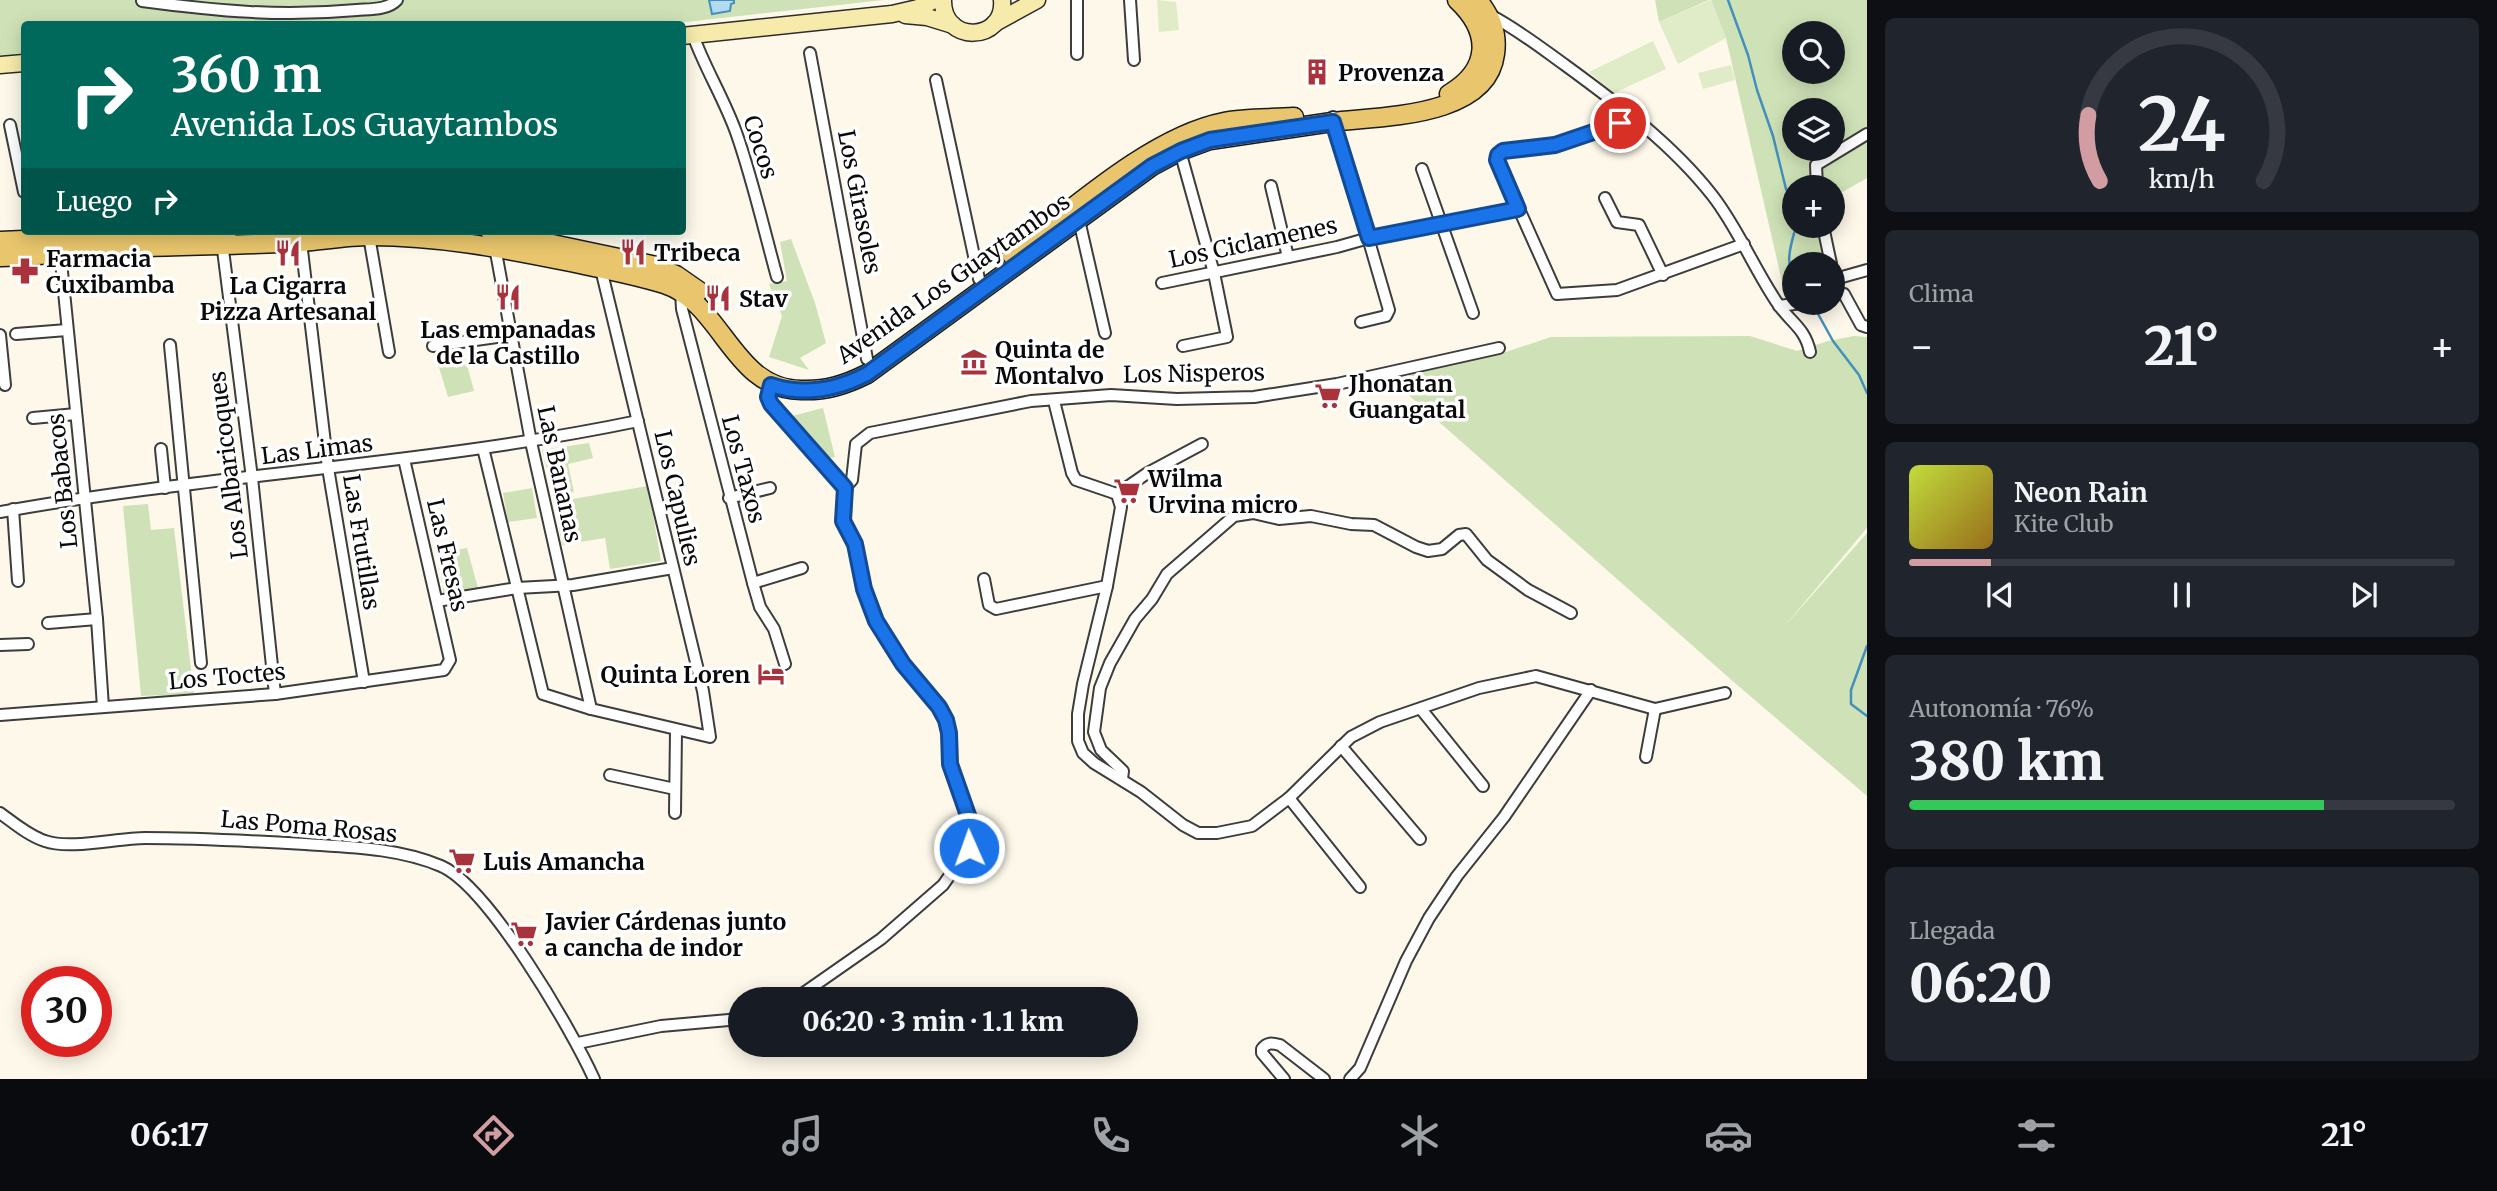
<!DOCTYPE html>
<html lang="es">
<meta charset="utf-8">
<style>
body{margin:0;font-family:Merriweather,serif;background:#20242c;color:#f1f3f6;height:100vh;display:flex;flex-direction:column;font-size:26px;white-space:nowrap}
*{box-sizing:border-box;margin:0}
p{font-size:23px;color:#9ea1a6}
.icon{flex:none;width:38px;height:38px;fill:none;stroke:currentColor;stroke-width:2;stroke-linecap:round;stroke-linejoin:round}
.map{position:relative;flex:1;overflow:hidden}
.side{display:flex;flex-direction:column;gap:18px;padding:18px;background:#0d0f14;width:630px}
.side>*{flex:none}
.top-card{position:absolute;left:21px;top:21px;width:665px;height:214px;border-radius:7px;box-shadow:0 4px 18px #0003;background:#00695c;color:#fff;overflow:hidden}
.buttons{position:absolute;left:1782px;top:21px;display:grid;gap:14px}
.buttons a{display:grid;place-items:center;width:63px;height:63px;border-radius:50%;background:#171b24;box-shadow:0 4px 18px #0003;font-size:35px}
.speed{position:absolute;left:21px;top:966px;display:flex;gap:14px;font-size:35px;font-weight:700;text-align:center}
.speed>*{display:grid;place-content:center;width:91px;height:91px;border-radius:50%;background:#171b24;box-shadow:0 4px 18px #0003;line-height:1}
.speed .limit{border:10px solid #d22;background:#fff;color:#111}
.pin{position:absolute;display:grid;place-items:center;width:60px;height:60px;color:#fff;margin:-30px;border:4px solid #fff;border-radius:50%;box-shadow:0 2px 7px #0007}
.me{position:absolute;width:77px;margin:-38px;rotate:358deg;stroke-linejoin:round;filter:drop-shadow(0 0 5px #0008)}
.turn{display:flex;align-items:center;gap:24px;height:147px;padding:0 35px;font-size:32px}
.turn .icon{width:91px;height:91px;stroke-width:2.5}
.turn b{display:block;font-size:49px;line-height:60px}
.then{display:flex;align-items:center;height:66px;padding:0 35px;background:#0003;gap:14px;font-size:26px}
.big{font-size:52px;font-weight:800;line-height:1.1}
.side .card{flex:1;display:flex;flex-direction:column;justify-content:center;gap:10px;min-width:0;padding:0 24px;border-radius:10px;background:#20242c}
.side .dial{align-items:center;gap:0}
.dial svg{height:182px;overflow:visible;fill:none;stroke:#363941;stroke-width:7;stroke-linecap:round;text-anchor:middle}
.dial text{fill:#f1f3f6;stroke:none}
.song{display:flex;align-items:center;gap:21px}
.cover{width:84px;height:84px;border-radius:10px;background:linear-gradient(135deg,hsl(70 70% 55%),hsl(40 70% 35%))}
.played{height:7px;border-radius:4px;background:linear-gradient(90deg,#d19da2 15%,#363941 15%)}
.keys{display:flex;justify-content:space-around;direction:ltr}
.heat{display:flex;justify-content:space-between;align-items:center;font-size:38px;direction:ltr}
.charge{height:10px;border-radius:5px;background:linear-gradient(90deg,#34c759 76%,#363941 0)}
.trip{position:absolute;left:728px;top:987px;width:410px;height:70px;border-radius:35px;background:#171b24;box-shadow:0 4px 18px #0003;font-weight:800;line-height:70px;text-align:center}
.tabs{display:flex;height:112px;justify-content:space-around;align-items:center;background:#090b0e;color:#9ea1a6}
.tabs .icon{width:49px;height:49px}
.tabs .on{color:#d19da2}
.tabs b{font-size:32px;color:#f1f3f6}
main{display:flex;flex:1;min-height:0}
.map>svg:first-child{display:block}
</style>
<main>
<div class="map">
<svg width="1867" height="1079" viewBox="0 0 1867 1079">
<rect width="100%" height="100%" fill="#fdf8e9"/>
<g fill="#cfe2b7" fill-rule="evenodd">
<polygon points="0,0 884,0 668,24 24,24 24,60 0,61"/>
<polygon points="1655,0 1709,0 1659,22"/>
<path d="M1711 0H1867V178L1832 198V187H1794V226H1829L1843 280 1832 289V264H1794V303H1812L1789 312 1726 38ZM1794 33H1832V72H1794ZM1794 110H1832V149H1794Z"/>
<polygon points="791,239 815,303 826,343 800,358 809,370 769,357 782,316 769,284 787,281 780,242"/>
<polygon points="1750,336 1797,351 1828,341 1854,336 1867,337 1867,528 1783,628 1867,533 1867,796 1736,684 1387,376 1506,352 1551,337"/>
<polygon points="463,350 474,391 448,397 434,351"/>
<polygon points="823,408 835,457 824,459 796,427 792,416"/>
<polygon points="589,443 593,458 568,464 574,492 554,496 542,450"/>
<polygon points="648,486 661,561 610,569 605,538 562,545 555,502"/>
<polygon points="532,488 537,518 508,522 503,493"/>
<polygon points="148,504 151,530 174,528 194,694 141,696 123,506"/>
<polygon points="467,548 478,588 444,595 437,554"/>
</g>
<g fill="#e0ebc8">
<polygon points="1157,0 1176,2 1179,30 1159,32"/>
<polygon points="1711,0 1726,38 1678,64 1659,22"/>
<polygon points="1653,41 1666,69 1614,93 1589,72"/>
<polygon points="1731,65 1735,80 1703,89 1698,73"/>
</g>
<polygon fill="#b3daee" stroke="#4390bd" stroke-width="2" points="709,0 734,0 734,3 731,4 730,11 712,14"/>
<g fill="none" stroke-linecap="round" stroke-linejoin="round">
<g stroke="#4390bd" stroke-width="2.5">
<polyline points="1728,0 1748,55 1757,90 1773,136 1786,189 1794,204"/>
<path d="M1794 277C1784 262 1792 242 1796 226"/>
<polyline points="1812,303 1833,341 1859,375 1867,393"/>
<polyline points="1867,646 1851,690 1851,704 1867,716"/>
</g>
<g stroke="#3d3d3d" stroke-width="14">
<g id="minor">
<polyline points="1077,0 1077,54"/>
<polyline points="1130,0 1134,60"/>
<path d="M142 1C218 11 280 17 357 10 370 9 388 10 397 0"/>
<path d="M1487 16 1490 15C1517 29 1540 47 1565 65 1617 103 1672 144 1712 195 1738 228 1754 269 1778 304 1791 323 1805 328 1810 352"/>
<path d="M693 35C705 69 725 100 737 135 753 181 764 230 777 277"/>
<polyline points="810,53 867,359"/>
<polyline points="936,80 979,279"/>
<polyline points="1333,117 1389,310 1386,316 1361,322"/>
<path d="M1631 117C1593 139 1546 146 1503 151L1498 154 1497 160 1557 294 1617 290 1744 244"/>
<polyline points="10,125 24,192"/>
<polyline points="1180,151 1214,273 1227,337 1183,346"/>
<polyline points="1422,169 1473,313"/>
<polyline points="1271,186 1288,257"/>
<polyline points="1817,187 1816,165 1867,134"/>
<polyline points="1605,198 1617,222 1639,225 1663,275"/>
<polyline points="1079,220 1105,333"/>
<polyline points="1823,226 1831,264"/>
<polyline points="369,236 389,352"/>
<polyline points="222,242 252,478 275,694"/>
<polyline points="301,242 328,468 364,682"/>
<polyline points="495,247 531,442 591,709"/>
<polyline points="60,252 97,619 103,707"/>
<polyline points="1835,279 1867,270"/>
<polyline points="1162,283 1337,247 1369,238 1518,209"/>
<polyline points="681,292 682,309 753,583 760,607 774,629 785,664"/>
<polyline points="1832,293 1844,294 1861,325 1867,327"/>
<polyline points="1779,306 1802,303"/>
<polyline points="16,334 67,330"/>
<polyline points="0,335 5,385"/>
<polyline points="170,345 201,663"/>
<polyline points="433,346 511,335"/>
<polyline points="774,381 769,391 771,404 845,488"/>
<polyline points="1054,401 1072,473 1076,480 1117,494"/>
<polyline points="33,418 76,414"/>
<polyline points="483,448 543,694 591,709 710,737 703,691 601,269"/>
<polyline points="161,449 165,488"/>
<polyline points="845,488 852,480 856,444 870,433 1031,401 1111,395 1177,399 1254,397 1337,384 1499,348"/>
<polyline points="1117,494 1121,507 1107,586 1083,684 1078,714 1078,741 1083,753 1094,763 1141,792 1183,825 1198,833 1217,833 1252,826 1289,798 1351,737 1380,722 1479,688 1536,676 1655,709 1725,693"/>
<polyline points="1117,494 1146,474 1202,444"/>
<polyline points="729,498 770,488"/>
<polyline points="13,509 18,581"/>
<path d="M0 512C211 474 427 465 638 421"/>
<polyline points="984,579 989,605 996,609 1107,586"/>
<polyline points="753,583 802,568"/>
<polyline points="437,601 517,588 573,585 673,568"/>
<polyline points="48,623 97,619"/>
<polyline points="0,645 28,644"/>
<polyline points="1421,709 1483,786"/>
<polyline points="0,715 275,694 444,670 450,660 404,459"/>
<polyline points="1341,746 1420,839"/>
<polyline points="1646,757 1655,709"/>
<polyline points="610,775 675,789"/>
<polyline points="1122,779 1123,771 1101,750 1094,732 1100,688 1110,663 1135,619 1152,599 1167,574 1234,516 1253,513 1279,519 1311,516 1351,524 1374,525 1416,547 1428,551 1442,549 1459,535 1466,534 1487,560 1528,590 1571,613"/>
<polyline points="1289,798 1360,887"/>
<path d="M0 813C14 823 29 836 45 841 70 850 117 838 145 838 199 838 252 841 305 844 350 847 399 848 441 866 488 886 572 1030 594 1079"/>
<polyline points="675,813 676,731"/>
<polyline points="795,999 881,939 943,885 969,848 972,835 970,820 950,764 949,733 946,720 939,707 895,652 876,621 867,601 855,544 843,521 845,488"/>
<polyline points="578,1043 661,1026 740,1019"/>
<path d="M1284 1079 1262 1053V1049C1267 1042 1272 1043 1280 1045L1324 1079"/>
<polyline points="1350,1079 1360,1068 1406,961 1429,918 1457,876 1504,817 1591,690"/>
</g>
</g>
<g stroke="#2c2c2c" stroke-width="19">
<g id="secondary">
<path d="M943 0C942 45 1006 42 1002 0"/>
<polyline points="905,15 927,17 953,25"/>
<polyline points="995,23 1037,0"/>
<polyline points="682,36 892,14 918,8 934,0"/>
<polyline points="0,65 24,63"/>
</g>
</g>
<g stroke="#1b1b1b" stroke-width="21">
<g id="primary">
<path d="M1449 94C1491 69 1491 32 1457 0"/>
<polyline points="490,231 652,265 676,275 699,291"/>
<polyline points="0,241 228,231"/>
<path d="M1012 255C1071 210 1152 136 1224 122 1246 117 1271 119 1294 117"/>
<path d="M0 257C49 255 99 250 148 247 200 245 251 245 302 242 325 240 348 236 371 236 437 236 501 248 565 261 598 268 632 274 664 284 723 303 732 389 801 390 826 391 845 385 867 374L1152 166 1180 151 1210 140C1251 134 1291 128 1332 122 1381 116 1487 118 1495 54 1498 32 1491 17 1478 0"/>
</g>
</g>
<use href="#minor" stroke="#fff" stroke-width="10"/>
<use href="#secondary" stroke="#f6ebab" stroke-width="16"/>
<use href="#primary" stroke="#e9c66d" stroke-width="18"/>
</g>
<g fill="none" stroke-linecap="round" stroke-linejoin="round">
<g stroke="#114b97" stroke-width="18">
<path id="route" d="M969 848 972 835 970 821 950 764 949 733 946 720 939 707 903 664 876 621 864 589 855 544 843 521 845 488 771 404 768 397 771 385C804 396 836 390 867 374L1152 166 1181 151 1210 140 1333 122 1369 238 1518 209 1497 160 1498 155 1503 151 1555 145 1620 123"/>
</g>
<use href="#route" stroke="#1a73e8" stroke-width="12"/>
</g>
<defs>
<g id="building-bare" transform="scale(2.1)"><path d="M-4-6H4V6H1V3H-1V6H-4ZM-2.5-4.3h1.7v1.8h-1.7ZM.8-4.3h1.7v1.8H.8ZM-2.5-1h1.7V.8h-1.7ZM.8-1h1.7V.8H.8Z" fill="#a9333c" stroke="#fff" stroke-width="2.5" paint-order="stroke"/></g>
<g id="restaurant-bare" transform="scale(2.1)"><path d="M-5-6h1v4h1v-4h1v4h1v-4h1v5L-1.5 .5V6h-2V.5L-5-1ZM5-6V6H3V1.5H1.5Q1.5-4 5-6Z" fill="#a9333c" stroke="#fff" stroke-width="2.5" paint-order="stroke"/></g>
<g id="pharmacy-bare" transform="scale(2.1)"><path d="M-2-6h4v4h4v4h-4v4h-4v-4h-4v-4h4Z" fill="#a9333c" stroke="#fff" stroke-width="2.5" paint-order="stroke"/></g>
<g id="museum-bare" transform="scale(2.1)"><path d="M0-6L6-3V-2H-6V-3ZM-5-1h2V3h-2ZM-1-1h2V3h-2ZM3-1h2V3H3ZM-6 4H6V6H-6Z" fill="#a9333c" stroke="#fff" stroke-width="2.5" paint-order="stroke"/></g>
<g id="supermarket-bare" transform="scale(2.1)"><path d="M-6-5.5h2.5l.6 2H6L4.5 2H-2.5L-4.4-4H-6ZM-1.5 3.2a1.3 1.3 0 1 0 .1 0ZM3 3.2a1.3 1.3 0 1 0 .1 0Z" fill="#a9333c" stroke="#fff" stroke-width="2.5" paint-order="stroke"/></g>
<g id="hotel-bare" transform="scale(2.1)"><path d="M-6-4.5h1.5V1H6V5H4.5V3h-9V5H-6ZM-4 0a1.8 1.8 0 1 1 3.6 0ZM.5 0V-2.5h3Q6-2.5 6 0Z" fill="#a9333c" stroke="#fff" stroke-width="2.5" paint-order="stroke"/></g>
</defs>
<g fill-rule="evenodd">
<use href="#building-bare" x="1317" y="72"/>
<use href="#restaurant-bare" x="633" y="252"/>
<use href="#restaurant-bare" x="288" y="253"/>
<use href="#pharmacy-bare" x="25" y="271"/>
<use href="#restaurant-bare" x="508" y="297"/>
<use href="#restaurant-bare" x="718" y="298"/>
<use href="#museum-bare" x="974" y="362"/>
<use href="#supermarket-bare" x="1328" y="396"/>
<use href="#supermarket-bare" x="1127" y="491"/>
<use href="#hotel-bare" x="771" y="674"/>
<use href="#supermarket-bare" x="462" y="861"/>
<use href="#supermarket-bare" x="524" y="934"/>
</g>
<g text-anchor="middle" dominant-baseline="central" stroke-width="7" stroke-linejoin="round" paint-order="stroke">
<g font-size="23" font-weight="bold" fill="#0a0a0a" stroke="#fff" text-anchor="start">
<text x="1338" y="72">Provenza</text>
<text x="654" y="252">Tribeca</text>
<text x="46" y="258">Farmacia<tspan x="46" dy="26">Cuxibamba</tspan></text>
<text x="288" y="285" text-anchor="middle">La Cigarra<tspan x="288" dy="26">Pizza Artesanal</tspan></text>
<text x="739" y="298">Stav</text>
<text x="508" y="329" text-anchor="middle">Las empanadas<tspan x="508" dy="26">de la Castillo</tspan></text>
<text x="995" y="349">Quinta de<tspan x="995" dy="26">Montalvo</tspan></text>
<text x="1349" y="383">Jhonatan<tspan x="1349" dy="26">Guangatal</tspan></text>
<text x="1148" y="478">Wilma<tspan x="1148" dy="26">Urvina micro</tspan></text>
<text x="750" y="674" text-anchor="end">Quinta Loren</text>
<text x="483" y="861">Luis Amancha</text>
<text x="545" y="921">Javier Cárdenas junto<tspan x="545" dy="26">a cancha de indor</tspan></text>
</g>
<g font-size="23" fill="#0a0a0a" stroke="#fff">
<text transform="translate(761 147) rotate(72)">Cocos</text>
<text transform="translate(860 202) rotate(79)">Los Girasoles</text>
<text transform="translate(1253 242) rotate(-12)">Los Ciclamenes</text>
<text transform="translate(953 278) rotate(-35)">Avenida Los Guaytambos</text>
<text transform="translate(1194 373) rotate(-1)">Los Nisperos</text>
<text transform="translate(317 449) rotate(-7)">Las Limas</text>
<text transform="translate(228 465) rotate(-97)">Los Albaricoques</text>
<text transform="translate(744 469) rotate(75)">Los Taxos</text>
<text transform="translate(560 474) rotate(78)">Las Bananas</text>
<text transform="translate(62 481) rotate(-96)">Los Babacos</text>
<text transform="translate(678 498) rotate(77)">Los Capulies</text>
<text transform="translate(362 542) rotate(81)">Las Frutillas</text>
<text transform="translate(448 555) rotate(77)">Las Fresas</text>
<text transform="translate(227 676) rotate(-5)">Los Toctes</text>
<text transform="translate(309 826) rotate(5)">Las Poma Rosas</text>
</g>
</g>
</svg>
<div class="buttons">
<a><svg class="icon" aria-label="search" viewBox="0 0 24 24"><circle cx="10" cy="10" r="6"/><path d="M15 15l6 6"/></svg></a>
<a><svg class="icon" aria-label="layers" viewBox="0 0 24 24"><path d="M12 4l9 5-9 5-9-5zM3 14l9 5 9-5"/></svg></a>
<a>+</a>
<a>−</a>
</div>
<div class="speed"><div class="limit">30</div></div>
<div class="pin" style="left:1620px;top:123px;background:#d93025"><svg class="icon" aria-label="arrive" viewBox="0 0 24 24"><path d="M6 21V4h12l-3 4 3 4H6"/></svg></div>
<svg class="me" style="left:969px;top:848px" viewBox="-20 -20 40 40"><circle r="17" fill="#1a73e8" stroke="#fff" stroke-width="3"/><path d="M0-11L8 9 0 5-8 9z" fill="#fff"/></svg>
<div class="trip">06:20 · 3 min · 1.1 km</div>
<div class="top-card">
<div class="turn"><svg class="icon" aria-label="right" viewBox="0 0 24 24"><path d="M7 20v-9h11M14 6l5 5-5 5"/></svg><div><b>360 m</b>Avenida Los Guaytambos</div></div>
<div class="then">Luego<svg class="icon" aria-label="right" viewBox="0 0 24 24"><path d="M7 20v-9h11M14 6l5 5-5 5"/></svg></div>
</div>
</div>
<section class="side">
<div class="card dial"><svg viewBox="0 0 100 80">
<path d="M14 69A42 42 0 1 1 86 69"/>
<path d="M14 69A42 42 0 0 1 9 40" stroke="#d19da2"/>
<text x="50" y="56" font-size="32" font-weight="700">24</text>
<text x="50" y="72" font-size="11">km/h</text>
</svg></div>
<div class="card"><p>Clima</p>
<div class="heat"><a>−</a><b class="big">21°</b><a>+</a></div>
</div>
<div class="card">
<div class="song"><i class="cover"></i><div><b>Neon Rain</b><p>Kite Club</p></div></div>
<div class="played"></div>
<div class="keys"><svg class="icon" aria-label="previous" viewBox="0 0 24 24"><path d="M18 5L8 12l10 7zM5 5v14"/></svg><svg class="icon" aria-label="pause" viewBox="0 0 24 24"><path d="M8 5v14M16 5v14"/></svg><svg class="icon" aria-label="next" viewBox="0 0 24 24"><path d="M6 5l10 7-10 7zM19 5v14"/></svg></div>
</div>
<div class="card"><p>Autonomía · 76%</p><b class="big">380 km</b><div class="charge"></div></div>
<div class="card"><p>Llegada</p><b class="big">06:20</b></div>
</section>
</main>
<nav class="tabs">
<b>06:17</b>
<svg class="icon on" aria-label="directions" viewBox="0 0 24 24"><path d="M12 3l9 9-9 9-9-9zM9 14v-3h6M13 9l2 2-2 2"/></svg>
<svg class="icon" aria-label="music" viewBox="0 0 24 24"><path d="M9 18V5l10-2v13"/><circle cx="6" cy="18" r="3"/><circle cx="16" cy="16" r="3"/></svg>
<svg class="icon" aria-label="phone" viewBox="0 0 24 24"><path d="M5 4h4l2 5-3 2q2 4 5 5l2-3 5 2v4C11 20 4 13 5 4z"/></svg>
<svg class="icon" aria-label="climate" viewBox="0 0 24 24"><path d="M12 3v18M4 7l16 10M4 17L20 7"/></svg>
<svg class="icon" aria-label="car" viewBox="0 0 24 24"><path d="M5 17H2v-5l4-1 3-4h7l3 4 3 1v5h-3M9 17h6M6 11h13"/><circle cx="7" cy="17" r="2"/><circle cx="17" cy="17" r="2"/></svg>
<svg class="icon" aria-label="filters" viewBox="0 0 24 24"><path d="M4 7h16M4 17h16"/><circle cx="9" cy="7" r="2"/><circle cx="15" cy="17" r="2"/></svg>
<b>21°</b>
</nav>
